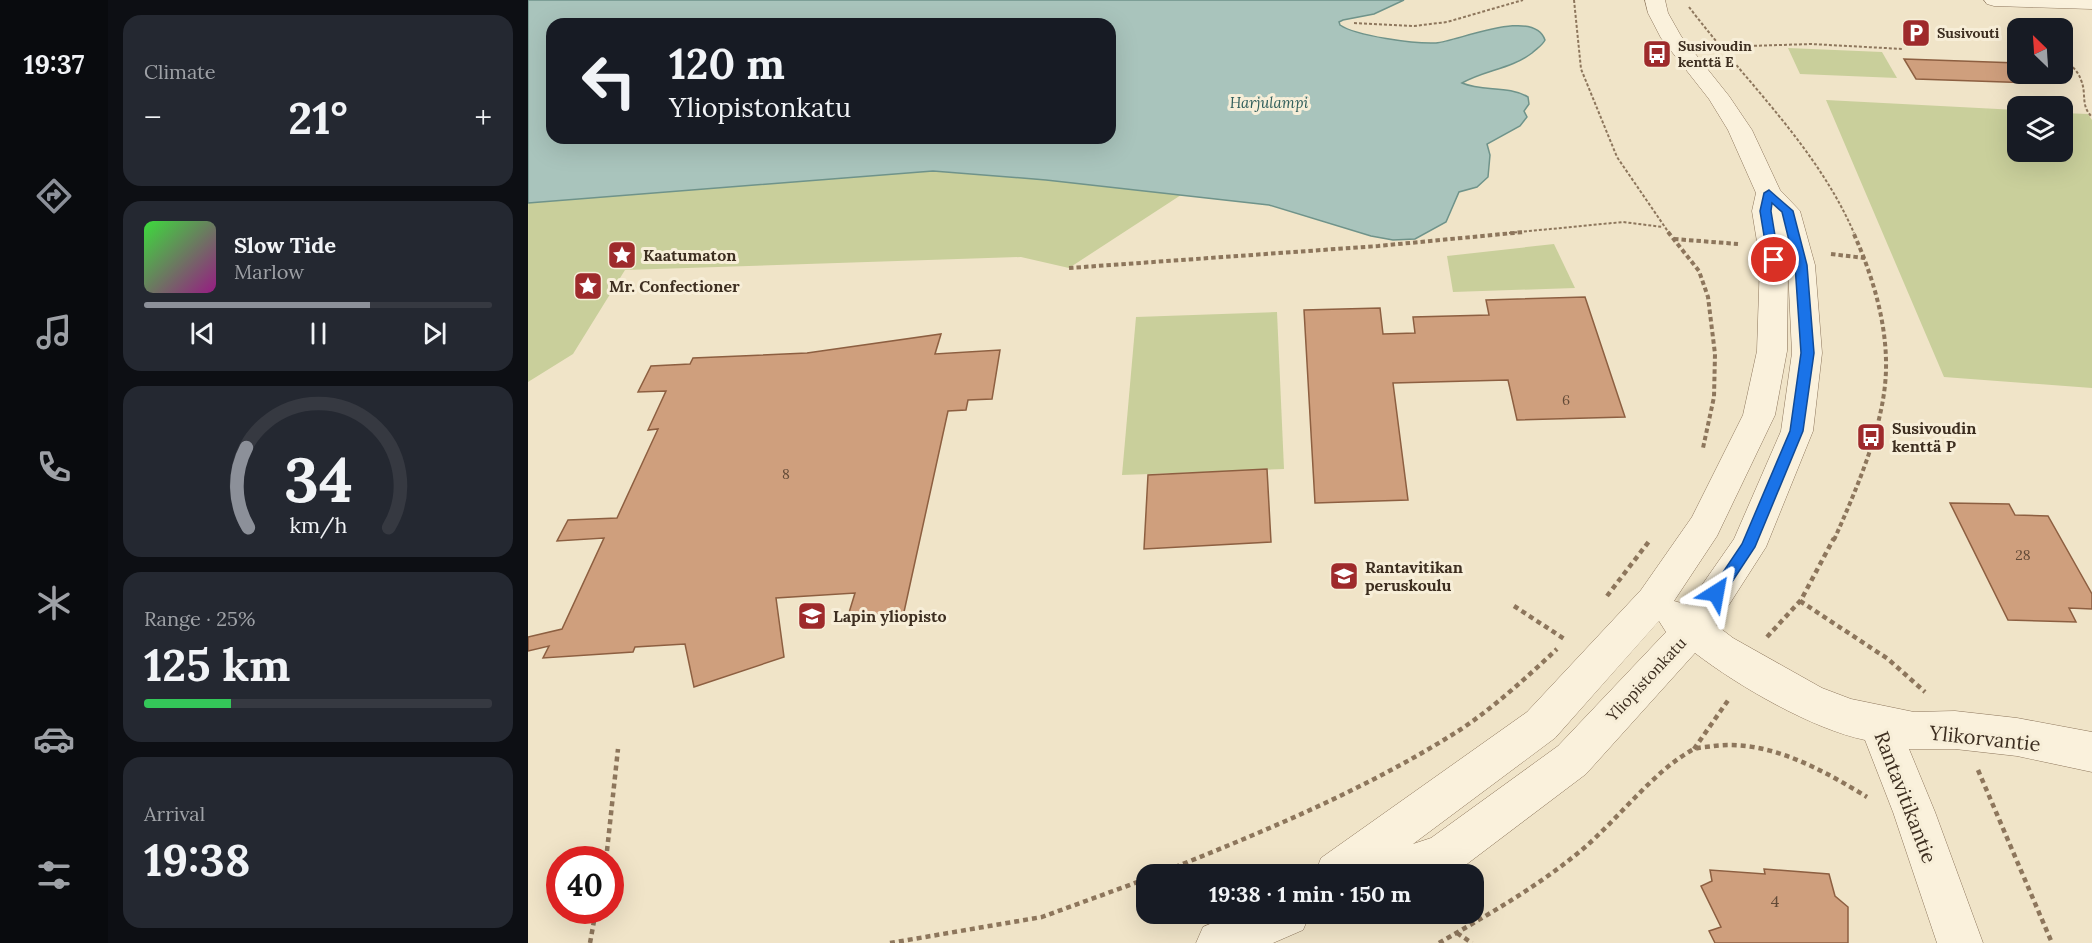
<!DOCTYPE html>
<meta charset="utf-8">
<style>
body{margin:0;font-family:Lora,serif;background:#242831;color:#f1f3f6;height:100vh;display:flex;flex-direction:column;font-size:22px;white-space:nowrap}
*{box-sizing:border-box;margin:0}
p{font-size:20px;color:#9ea1a6}
.icon{flex:none;width:33px;height:33px;fill:none;stroke:currentColor;stroke-width:2;stroke-linecap:round;stroke-linejoin:round}
.map{position:relative;flex:1;overflow:hidden}
.sheet{display:flex;flex-direction:column;gap:15px;padding:15px;background:#0d0f14;width:420px}
.sheet>*{flex:none}
.top-card{position:absolute;left:18px;top:18px;width:570px;height:126px;border-radius:18px;box-shadow:0 6px 24px #0002;background:#171b24;color:#f1f3f6;overflow:hidden}
.needle{width:39px;rotate:335deg}
.buttons{position:absolute;left:1479px;top:18px;display:grid;gap:12px}
.buttons a{display:grid;place-items:center;width:66px;height:66px;border-radius:12px;background:#171b24;box-shadow:0 6px 24px #0002;font-size:30px}
.speed{position:absolute;left:18px;top:846px;display:flex;gap:12px;font-size:30px;font-weight:700;text-align:center}
.speed>*{display:grid;place-content:center;width:78px;height:78px;border-radius:50%;background:#171b24;box-shadow:0 6px 24px #0002;line-height:1}
.speed .limit{border:9px solid #d22;background:#fff;color:#111}
.pin{position:absolute;display:grid;place-items:center;width:51px;height:51px;color:#fff;margin:-26px;border:3px solid #fff;border-radius:50%;box-shadow:0 2px 6px #0007}
.me{position:absolute;width:66px;margin:-33px;rotate:34deg;stroke-linejoin:round;filter:drop-shadow(0 0 4px #0008)}
.turn{display:flex;align-items:center;gap:21px;height:126px;padding:0 24px;font-size:27px}
.turn .icon{width:78px;height:78px;stroke-width:2.5}
.turn b{display:block;font-size:42px;line-height:51px}
.big{font-size:45px;font-weight:700;line-height:1.1}
.sheet .card{flex:1;display:flex;flex-direction:column;justify-content:center;gap:9px;min-width:0;padding:0 21px;border-radius:18px;background:#242831}
.sheet .dial{align-items:center;gap:0}
.dial svg{height:156px;overflow:visible;fill:none;stroke:#363941;stroke-width:7;stroke-linecap:round;text-anchor:middle}
.dial text{fill:#f1f3f6;stroke:none}
.song{display:flex;align-items:center;gap:18px}
.cover{width:72px;height:72px;border-radius:9px;background:linear-gradient(135deg,hsl(120 70% 55%),hsl(310 70% 35%))}
.played{height:6px;border-radius:3px;background:linear-gradient(90deg,#8c9099 65%,#363941 65%)}
.keys{display:flex;justify-content:space-around;direction:ltr}
.heat{display:flex;justify-content:space-between;align-items:center;font-size:33px;direction:ltr}
.charge{height:9px;border-radius:4px;background:linear-gradient(90deg,#34c759 25%,#363941 0)}
.trip{position:absolute;left:608px;top:864px;width:348px;height:60px;border-radius:18px;background:#171b24;box-shadow:0 6px 24px #0002;font-weight:700;line-height:60px;text-align:center}
main{display:flex;flex:1;min-height:0}
.tabs{display:flex;flex-direction:column;width:108px;justify-content:space-around;align-items:center;background:#090b0e;color:#9ea1a6}
.tabs .icon{width:42px;height:42px}
.tabs .current{color:#8c9099}
.tabs b{font-size:27px;color:#f1f3f6}
.map>svg:first-child{display:block}
</style>
<main>
<nav class="tabs">
<b>19:37</b>
<svg class="icon current" aria-label="directions" viewBox="0 0 24 24"><path d="M12 3l9 9-9 9-9-9zM9 14v-3h6M13 9l2 2-2 2"/></svg>
<svg class="icon" aria-label="music" viewBox="0 0 24 24"><path d="M9 18V5l10-2v13"/><circle cx="6" cy="18" r="3"/><circle cx="16" cy="16" r="3"/></svg>
<svg class="icon" aria-label="phone" viewBox="0 0 24 24"><path d="M5 4h4l2 5-3 2q2 4 5 5l2-3 5 2v4C11 20 4 13 5 4z"/></svg>
<svg class="icon" aria-label="climate" viewBox="0 0 24 24"><path d="M12 3v18M4 7l16 10M4 17L20 7"/></svg>
<svg class="icon" aria-label="car" viewBox="0 0 24 24"><path d="M5 17H2v-5l4-1 3-4h7l3 4 3 1v5h-3M9 17h6M6 11h13"/><circle cx="7" cy="17" r="2"/><circle cx="17" cy="17" r="2"/></svg>
<svg class="icon" aria-label="filters" viewBox="0 0 24 24"><path d="M4 7h16M4 17h16"/><circle cx="9" cy="7" r="2"/><circle cx="15" cy="17" r="2"/></svg>
</nav>
<section class="sheet">
<div class="card"><p>Climate</p>
<div class="heat"><a>−</a><b class="big">21°</b><a>+</a></div>
</div>
<div class="card">
<div class="song"><i class="cover"></i><div><b>Slow Tide</b><p>Marlow</p></div></div>
<div class="played"></div>
<div class="keys"><svg class="icon" aria-label="previous" viewBox="0 0 24 24"><path d="M18 5L8 12l10 7zM5 5v14"/></svg><svg class="icon" aria-label="pause" viewBox="0 0 24 24"><path d="M8 5v14M16 5v14"/></svg><svg class="icon" aria-label="next" viewBox="0 0 24 24"><path d="M6 5l10 7-10 7zM19 5v14"/></svg></div>
</div>
<div class="card dial"><svg viewBox="0 0 100 80">
<path d="M14 69A42 42 0 1 1 86 69"/>
<path d="M14 69A42 42 0 0 1 13 28" stroke="#8c9099"/>
<text x="50" y="56" font-size="32" font-weight="700">34</text>
<text x="50" y="72" font-size="11">km/h</text>
</svg></div>
<div class="card"><p>Range · 25%</p><b class="big">125 km</b><div class="charge"></div></div>
<div class="card"><p>Arrival</p><b class="big">19:38</b></div>
</section>
<div class="map">
<svg width="1564" height="943" viewBox="0 0 1564 943">
<rect width="100%" height="100%" fill="#f0e4c8"/>
<g fill="#c9cf9b" fill-rule="evenodd">
<path d="M0 0H539L637 17 741 205 653 195 541 268 493 257 97 270 45 354 0 382ZM24 24H582V138H24Z"/>
<polygon points="1260,48 1354,52 1369,78 1272,74"/>
<polygon points="1298,100 1489,110 1490,152 1534,152 1535,113 1560,114 1564,120 1564,388 1416,377"/>
<polygon points="1026,244 1047,288 925,292 919,256"/>
<polygon points="749,312 756,469 594,475 608,317"/>
</g>
<path fill="#a9c4bc" stroke="#6f938a" stroke-width="1.5" fill-rule="evenodd" d="M0 0H876L846 14 815 20 811 22 812 25C828 36 887 44 908 43 931 41 1006 7 1017 40 1014 46 1009 48 1004 53 983 69 957 70 934 83 955 92 980 85 1000 97L1001 104 996 111 999 117 992 126 959 144 962 155 960 177 949 187 931 192 918 222 887 239 865 240 843 236 741 205 518 180 405 171 0 203ZM24 24H582V138H24Z"/>
<g fill="#cf9f7d" stroke="#8d5f41" stroke-width="1.5">
<polygon points="1376,59 1490,63 1490,74 1501,74 1509,83 1388,79"/>
<polygon points="1057,297 1097,417 989,420 980,380 865,383 880,500 787,503 776,310 852,308 855,334 887,333 885,317 961,315 958,300"/>
<polygon points="413,334 407,354 472,350 464,399 440,400 438,410 420,411 376,612 320,616 327,593 248,598 256,657 166,687 157,644 107,647 105,652 15,658 21,646 0,651 0,637 34,629 76,538 29,541 40,520 89,518 130,429 120,430 138,391 110,392 123,366 162,364 165,358 279,353"/>
<polygon points="739,469 743,542 616,549 620,475"/>
<polygon points="1422,503 1481,504 1487,515 1520,516 1564,594 1564,609 1541,608 1548,622 1480,620"/>
<polygon points="1236,869 1301,874 1307,896 1320,907 1320,943 1187,943 1181,931 1193,927 1173,886 1184,881 1182,870 1237,874"/>
</g>
<g fill="none" stroke-linecap="round" stroke-linejoin="round">
<g stroke="#8d765c" stroke-width="1">
<g id="minor">
<path d="M1117 0H1137L1140 13 1153 36 1201 96 1224 130 1252 190 1272 211 1287 265 1294 353 1285 431 1238 547 1188 625 1205 638 1294 688 1323 699 1386 712 1427 711 1489 718 1564 732V772L1489 756 1427 749H1381L1407 812 1455 943H1409L1365 812 1337 740C1284 729 1210 686 1167 653L1058 774 931 870 921 874H787L793 858 999 712 1113 590 1164 517 1215 415 1229 351 1232 260 1224 211 1228 193 1200 130 1181 99 1133 38 1120 13ZM1260 268 1264 353 1253 431 1206 539 1160 605 1146 601 1189 536 1247 415 1259 351ZM1131 621 1138 632 1030 746 903 838 885 844 1027 738Z"/>
<polygon points="1456,0 1564,0 1564,9 1466,6 1459,4"/>
<polygon points="706,914 782,914 775,930 745,943 668,943 675,927"/>
</g>
</g>
<g stroke="#8d765c" stroke-width="2" stroke-dasharray="3 2" stroke-linecap="butt">
<polyline points="1046,0 1053,69 1089,157 1141,233"/>
<path d="M1161 7C1218 82 1288 146 1326 233"/>
<polyline points="826,23 886,26 919,22 995,0"/>
<polyline points="1191,47 1283,44 1375,49"/>
<path d="M1534 57C1541 64 1550 70 1553 80 1559 94 1552 105 1564 117"/>
<polyline points="981,233 1095,222 1135,227"/>
</g>
<g stroke="#8d765c" stroke-width="4" stroke-dasharray="4.5 3" stroke-linecap="butt">
<polyline points="1140,232 1171,271 1180,297 1187,354 1186,397 1175,448"/>
<polyline points="1146,239 1210,244"/>
<polyline points="1303,254 1337,258"/>
<polyline points="541,268 850,246 996,232"/>
<path d="M1306 540C1328 490 1357 425 1358 369 1359 322 1344 274 1325 232"/>
</g>
<g stroke="#8d765c" stroke-width="4.5" stroke-dasharray="5 4" stroke-linecap="butt">
<polyline points="1079,596 1122,540"/>
<polyline points="1272,601 1360,659 1397,692"/>
<polyline points="986,606 1038,640"/>
<polyline points="1239,637 1273,600 1306,538"/>
<polyline points="1166,749 1201,699"/>
<polyline points="1450,770 1524,943"/>
<polyline points="78,860 90,749"/>
<path d="M630 874C732 833 833 792 927 733 962 711 998 678 1029 649"/>
<polyline points="929,933 944,943"/>
<polyline points="62,943 68,910"/>
<polyline points="362,943 514,917 618,879"/>
<path d="M911 943C961 914 1011 886 1056 848 1090 819 1125 772 1164 750 1170 747 1179 747 1186 746 1240 739 1295 770 1339 797"/>
</g>
<use href="#minor" fill="#faf1dc" fill-rule="evenodd"/>
</g>
<polygon fill="#1a73e8" stroke="#114b97" stroke-width="1.5" points="1241,190 1265,211 1279,265 1286,353 1275,431 1227,547 1194,597 1188,599 1183,597 1181,593 1214,544 1262,431 1273,353 1267,265 1254,212 1244,203 1243,211 1251,260 1246,264 1240,260 1232,211 1236,193"/>
<defs>
<g id="parking-square" transform="scale(1.5)"><rect x="-9" y="-9" width="18" height="18" rx="4" fill="#9e2a2b" stroke="#f7eed8"/><path d="M-3.5-5.5H1a3.5 3.5 0 0 1 0 7H-1V5.5H-3.5ZM-1-3.4V-.6H.8a1.4 1.4 0 0 0 0-2.8Z" fill="#fff"/></g>
<g id="bus-square" transform="scale(1.5)"><rect x="-9" y="-9" width="18" height="18" rx="4" fill="#9e2a2b" stroke="#f7eed8"/><path d="M-5-6H5V4H4V6H2V4H-2V6H-4V4H-5ZM-3.5-4V0h7V-4ZM-3.5 1.2v1.5H-2V1.2ZM2 1.2v1.5H3.5V1.2Z" fill="#fff"/></g>
<g id="sight-square" transform="scale(1.5)"><rect x="-9" y="-9" width="18" height="18" rx="4" fill="#9e2a2b" stroke="#f7eed8"/><path d="M0-6L1.8-2.2L6-1.7L2.9 1.2L3.7 5.4L0 3.3L-3.7 5.4L-2.9 1.2L-6-1.7L-1.8-2.2Z" fill="#fff"/></g>
<g id="school-square" transform="scale(1.5)"><rect x="-9" y="-9" width="18" height="18" rx="4" fill="#9e2a2b" stroke="#f7eed8"/><path d="M0-5L7-2L0 1L-7-2ZM-4 1L0 2.5L4 1V4Q0 6-4 4Z" fill="#fff"/></g>
<g id="university-square" transform="scale(1.5)"><rect x="-9" y="-9" width="18" height="18" rx="4" fill="#9e2a2b" stroke="#f7eed8"/><path d="M0-5L7-2L0 1L-7-2ZM-4 1L0 2.5L4 1V4Q0 6-4 4Z" fill="#fff"/></g>
</defs>
<g fill-rule="evenodd">
<use href="#parking-square" x="1388" y="33"/>
<use href="#bus-square" x="1129" y="54"/>
<use href="#sight-square" x="94" y="255"/>
<use href="#sight-square" x="60" y="286"/>
<use href="#bus-square" x="1343" y="437"/>
<use href="#school-square" x="816" y="576"/>
<use href="#university-square" x="284" y="616"/>
</g>
<g text-anchor="middle" dominant-baseline="central" stroke-width="6" stroke-linejoin="round" paint-order="stroke">
<g font-size="14" font-weight="bold" fill="#3d2e20" stroke="#f7eed8" text-anchor="start">
<text x="1409" y="33">Susivouti</text>
<text x="1150" y="46">Susivoudin<tspan x="1150" dy="16">kenttä E</tspan></text>
</g>
<g font-size="14" fill="#624a37">
<text x="1038" y="400">6</text>
<text x="258" y="474">8</text>
<text x="1495" y="555">28</text>
</g>
<g font-size="15" font-style="italic" fill="#2f5d5a" stroke="#f7eed8">
<text x="741" y="102">Harjulampi</text>
</g>
<g font-size="16" font-weight="bold" fill="#3d2e20" stroke="#f7eed8" text-anchor="start">
<text x="115" y="255">Kaatumaton</text>
<text x="81" y="286">Mr. Confectioner</text>
<text x="1364" y="428">Susivoudin<tspan x="1364" dy="18">kenttä P</tspan></text>
<text x="837" y="567">Rantavitikan<tspan x="837" dy="18">peruskoulu</tspan></text>
<text x="305" y="616">Lapin yliopisto</text>
</g>
<g font-size="16" fill="#3d2e20" stroke="#f7eed8">
<text transform="translate(1118 679) rotate(-47)">Yliopistonkatu</text>
</g>
<g font-size="16" fill="#624a37">
<text x="1247" y="901">4</text>
</g>
<g font-size="20" fill="#3d2e20" stroke="#f7eed8">
<text transform="translate(1457 738) rotate(6)">Ylikorvantie</text>
<text transform="translate(1378 797) rotate(69)">Rantavitikantie</text>
</g>
</g>
</svg>
<div class="buttons">
<a><svg class="needle" viewBox="-14 -14 28 28"><path d="M0-13l5 13h-10z" fill="#e53935"/><path d="M0 13l5-13h-10z" fill="#9ea1a6"/></svg></a>
<a><svg class="icon" aria-label="layers" viewBox="0 0 24 24"><path d="M12 4l9 5-9 5-9-5zM3 14l9 5 9-5"/></svg></a>
</div>
<div class="speed"><div class="limit">40</div></div>
<div class="pin" style="left:1246px;top:260px;background:#d93025"><svg class="icon" aria-label="arrive" viewBox="0 0 24 24"><path d="M6 21V4h12l-3 4 3 4H6"/></svg></div>
<svg class="me" style="left:1188px;top:593px" viewBox="-20 -20 40 40"><path d="M0-17L14 15 0 8-14 15z" fill="#1a73e8" stroke="#fff" stroke-width="4"/></svg>
<div class="trip">19:38 · 1 min · 150 m</div>
<div class="top-card">
<div class="turn"><svg class="icon" aria-label="left" viewBox="0 0 24 24"><path d="M17 20v-9H6M10 6l-5 5 5 5"/></svg><div><b>120 m</b>Yliopistonkatu</div></div>
</div>
</div>
</main>
